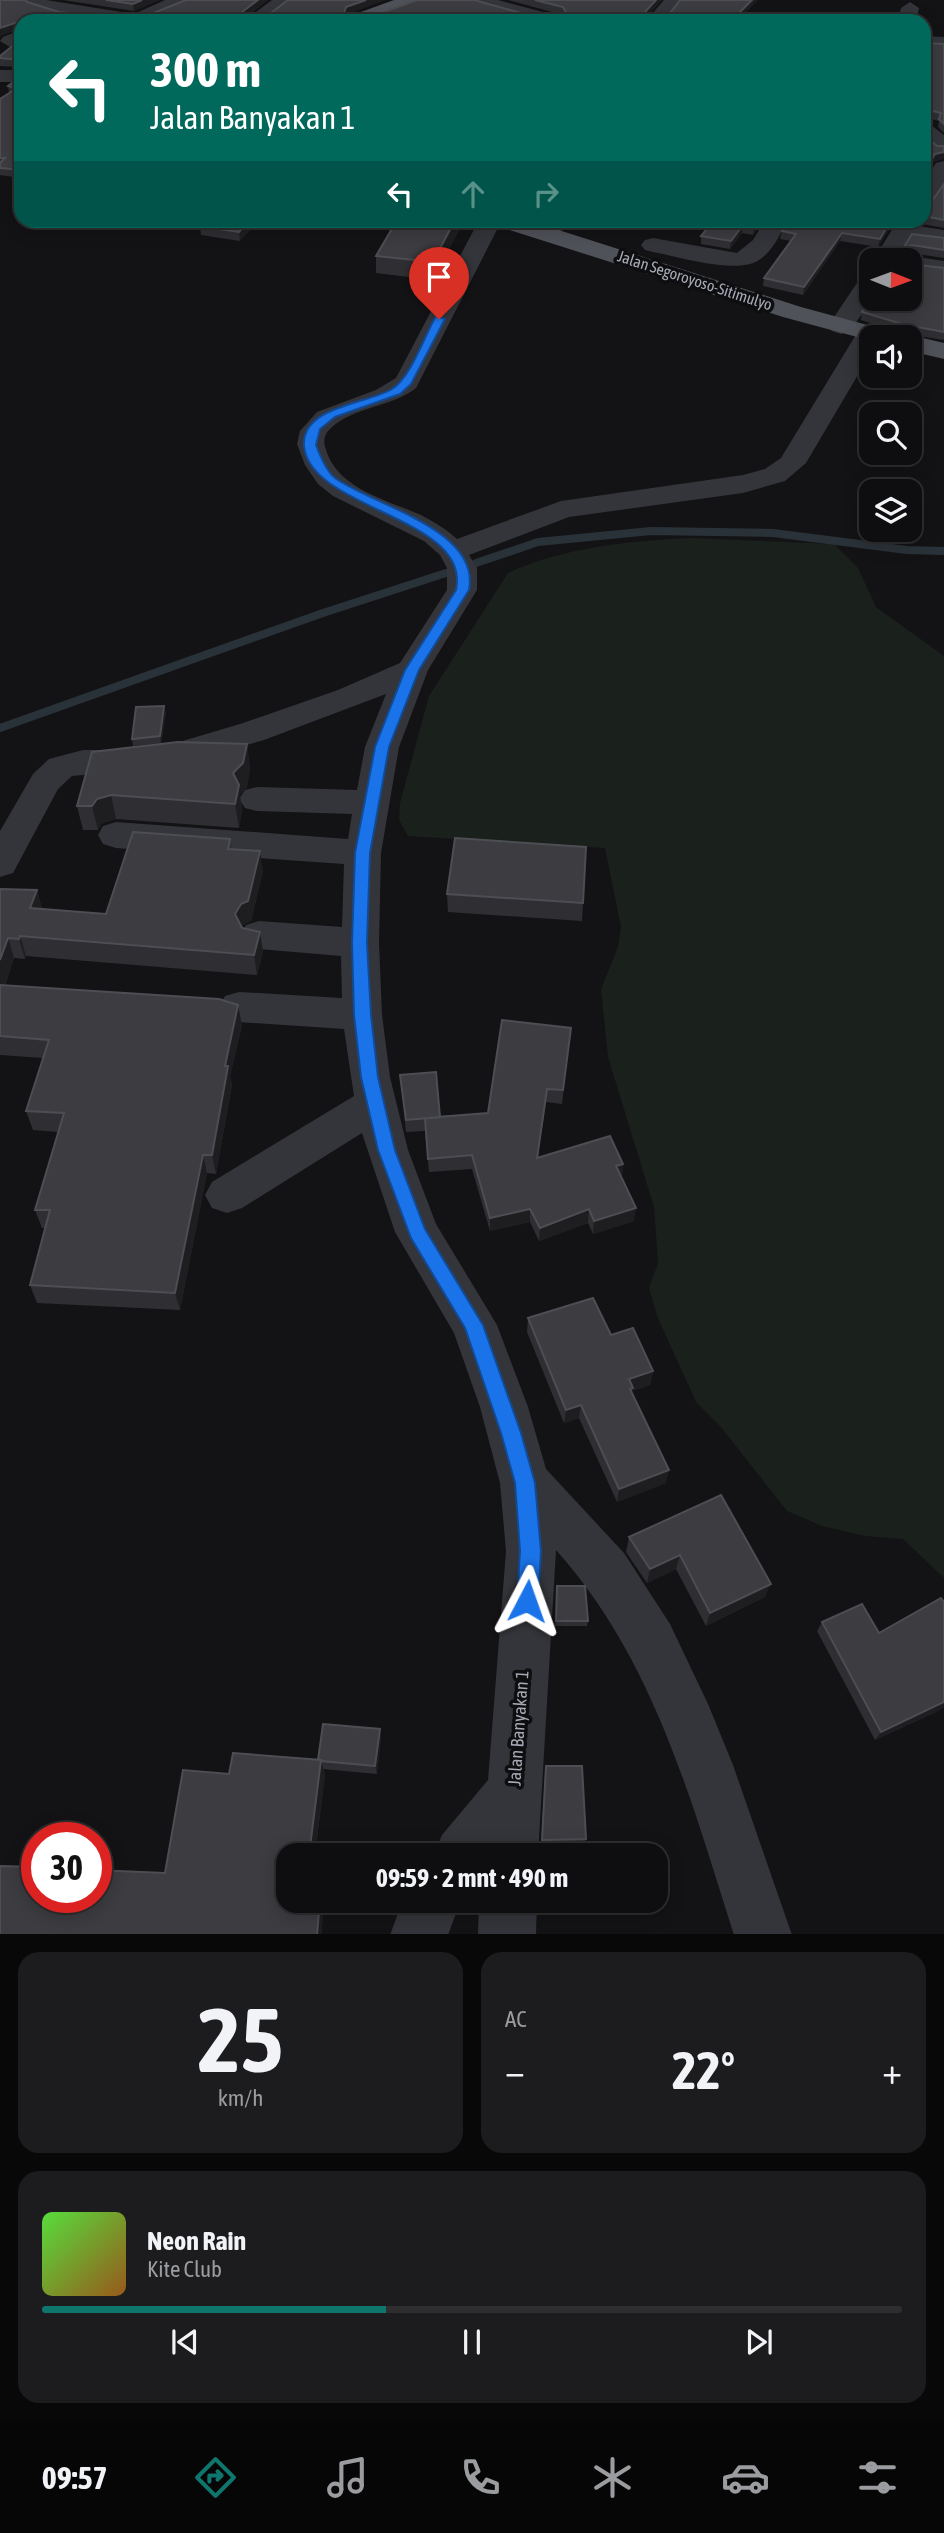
<!DOCTYPE html>
<html lang="id">
<meta charset="utf-8">
<style>
body{margin:0;font-family:"Asap Condensed",sans-serif;background:#1c1c1e;color:#f1f3f6;height:100vh;display:flex;flex-direction:column;font-size:26px;white-space:nowrap}
*{box-sizing:border-box;margin:0}
p{font-size:23px;color:#9b9c9f}
.icon{flex:none;width:38px;height:38px;fill:none;stroke:currentColor;stroke-width:2;stroke-linecap:round;stroke-linejoin:round}
.map{position:relative;height:1934px;overflow:hidden}
.details{display:flex;flex-direction:column;gap:18px;padding:18px;background:#080809;flex:1}
.details>*{flex:none}
.hud{position:absolute;left:14px;top:14px;width:917px;height:214px;border-radius:21px;box-shadow:0 4px 18px #0003,0 0 0 2px #2e2e30;background:#00695c;color:#fff;overflow:hidden}
.needle{width:46px;rotate:91deg}
.fabs{position:absolute;left:859px;top:248px;display:grid;gap:14px}
.fabs a{display:grid;place-items:center;width:63px;height:63px;border-radius:14px;background:#0e0e10;box-shadow:0 4px 18px #0003,0 0 0 2px #2e2e30;font-size:35px}
.speed{position:absolute;left:21px;top:1822px;display:flex;gap:14px;font-size:35px;font-weight:700;text-align:center}
.speed>*{display:grid;place-content:center;width:91px;height:91px;border-radius:50%;background:#0e0e10;box-shadow:0 4px 18px #0003,0 0 0 2px #2e2e30;line-height:1}
.speed .limit{border:10px solid #d22;background:#fff;color:#111}
.pin{position:absolute;display:grid;place-items:center;width:60px;height:60px;color:#fff;margin:-72px -30px;border-radius:50% 50% 50% 0;rotate:-45deg;box-shadow:0 0 7px #0007}
.pin .icon{rotate:45deg}
.me{position:absolute;width:77px;margin:-38px;rotate:4deg;stroke-linejoin:round;filter:drop-shadow(0 0 5px #0008)}
.turn{display:flex;align-items:center;gap:24px;height:147px;padding:0 21px;font-size:32px}
.turn .icon{width:91px;height:91px;stroke-width:2.5}
.turn b{display:block;font-size:49px;line-height:60px}
.lanes{display:flex;align-items:center;height:66px;padding:0 21px;background:#0003;justify-content:center;gap:35px;direction:ltr}
.lanes .off{opacity:.35}
.big{font-size:52px;font-weight:700;line-height:1.1}
.details .tile{flex:1;display:flex;flex-direction:column;justify-content:center;gap:10px;min-width:0;padding:0 24px;border-radius:21px;background:#1c1c1e}
.details .dial{align-items:center;gap:0}
.dial b{font-size:91px;line-height:1}
.song{display:flex;align-items:center;gap:21px}
.cover{width:84px;height:84px;border-radius:10px;background:linear-gradient(135deg,hsl(110 70% 55%),hsl(30 70% 35%))}
.played{height:7px;border-radius:4px;background:linear-gradient(90deg,#0f766e 40%,#2e2e30 40%)}
.keys{display:flex;justify-content:space-around;direction:ltr}
.heat{display:flex;justify-content:space-between;align-items:center;font-size:38px;direction:ltr}
.details .tiles{flex:1;display:grid;gap:18px;grid-template-columns:1fr 1fr}
.tile:last-child{grid-column:span 2}
.trip{position:absolute;left:276px;top:1843px;width:392px;height:70px;border-radius:21px;background:#0e0e10;box-shadow:0 4px 18px #0003,0 0 0 2px #2e2e30;font-weight:700;line-height:70px;text-align:center}
.menu{display:flex;height:112px;justify-content:space-around;align-items:center;background:#060606;color:#9b9c9f}
.menu .icon{width:49px;height:49px}
.menu .selected{color:#0f766e}
.menu b{font-size:32px;color:#f1f3f6}
.map>svg:first-child{display:block}
</style>
<div class="map">
<svg width="944" height="1935" viewBox="0 0 944 1935">
<rect width="100%" height="100%" fill="#131315"/>
<path fill="#1a201b" d="M691 538 834 544 858 568 876 607 944 656V1578L903 1539 865 1536 822 1526 787 1511 721 1427 696 1402 657 1316 649 1288 658 1263 654 1207 608 1057 601 989 618 947 621 927 605 848 408 836 399 820 400 803 429 696 508 573C564 547 630 541 691 538Z"/>
<g fill="none" stroke-linecap="round" stroke-linejoin="round">
<g stroke="#2a3239" stroke-width="8">
<polyline points="476,563 538,542 651,531 773,533 907,550 944,551"/>
<polyline points="0,728 323,613 446,573"/>
</g>
<g fill="#34353a" fill-rule="evenodd">
<path d="M21 0H46L134 14 165 0H189L187 4C175 9 160 20 147 21 122 24 36 20 21 0Z"/>
<polygon points="272,0 294,0 266,21 244,21"/>
<polygon points="468,0 498,0 562,17 564,21 533,21 470,4"/>
<polygon points="664,0 683,0 665,21 646,21"/>
<polygon points="910,2 919,8 916,21 898,21 901,8"/>
<polygon points="21,30 21,43 10,47 0,41 3,37"/>
<polygon points="924,36 944,37 944,49 924,48"/>
<rect x="0" y="70" width="21" height="12"/>
<polygon points="924,123 931,125 944,135 944,152 936,151 924,140"/>
<polygon points="944,161 944,185 932,203 924,205 924,181 936,163"/>
<path d="M479 220H502L416 388C391 408 352 406 329 430 324 435 323 442 326 450 338 489 387 500 421 515 434 522 446 529 457 539L561 501 743 475 765 469 781 458 860 328 869 325 878 328 882 333 879 338H872V351L806 463 785 481 743 493 569 517 469 555 477 568V590L428 670 399 747 381 853 379 943 382 1015 390 1077 408 1150 436 1224 497 1325 528 1407 546 1469 624 1553 670 1624 708 1704 733 1765 792 1935H734C691 1800 653 1658 556 1550L538 1855H434L442 1835 488 1780 506 1551 500 1483 480 1407 454 1333 395 1232 362 1133 242 1208 227 1213 212 1208 205 1195 212 1182 354 1096 344 1029 239 1022 225 1018 219 1007 225 996 239 992 342 998 341 956 259 949 246 945 240 935 246 925 259 921 342 927 344 864 116 848 103 844 98 835 103 826 116 822 348 839 352 814 257 811 245 808 239 799 245 790 257 787 357 790 365 747 386 694 264 740 170 767 72 776 58 789 13 873 0 877V831L33 774 49 759 83 750H116L169 745 240 724 338 690 400 663 447 590V568L440 555 424 541 333 496 318 484 305 465 297 444 300 431 317 412 376 390 396 378Z"/>
<polygon points="544,220 567,220 557,240 541,240 537,235"/>
<path d="M765 220H788C780 234 773 251 759 260 737 275 680 257 653 252L645 250 641 245 645 240 653 238 737 253 753 240Z"/>
<polygon points="898,220 921,220 918,226 944,230 944,244 909,239 895,261 872,262"/>
<polygon points="910,256 944,261 944,275 910,270 910,261 900,261"/>
<path d="M872 272C872 302 867 307 850 331L841 334 832 331 828 326 863 274Z"/>
<polygon points="403,1900 461,1900 448,1935 390,1935"/>
<polygon points="479,1900 537,1900 536,1935 478,1935"/>
</g>
<g fill="#505259" fill-rule="evenodd">
<polygon points="394,0 420,0 418,4 372,21 345,21 347,17"/>
<polygon points="491,220 527,220 801,307 897,333 901,338 872,338 872,341 783,317 494,225"/>
<polygon points="910,335 944,343 944,359 910,351 910,338 901,338"/>
</g>
</g>
<g fill="#2f2f33">
<polygon points="63,0 159,0 134,11"/>
<polygon points="186,0 268,0 247,16 346,15 346,16 532,16 563,15 508,0 662,0 647,16 738,21 21,21 21,28 2,35 27,2 59,12 99,16 146,16"/>
<polygon points="21,39 21,67 0,66 0,56"/>
<polygon points="944,44 944,133 938,127 939,121 924,117 924,45"/>
<polygon points="21,76 21,178 0,175 0,99 9,93 8,86"/>
<polygon points="944,184 944,228 922,224 923,220 924,220 924,198 926,200 934,198"/>
<polygon points="259,220 240,241 201,235 200,226"/>
<polygon points="397,220 459,220 459,230 433,280 376,273 376,256"/>
<polygon points="714,220 763,220 753,235 742,233 730,249 701,244 701,236"/>
<polygon points="895,220 878,247 840,241 803,295 763,286 764,278 791,241 780,239 782,231"/>
<polygon points="912,234 944,238 944,258 910,253 907,255 911,264 944,268 944,340 900,333 861,320 862,312 910,299 901,254"/>
<polygon points="166,713 161,743 133,746 132,739"/>
<polygon points="247,744 250,768 247,787 240,794 242,809 239,828 116,819 102,823 98,830 83,830 77,806"/>
<polygon points="230,839 232,849 263,871 251,921 244,924 242,927 260,932 263,952 257,975 26,956 25,959 14,958 5,985 242,1025 230,1076 232,1085 216,1174 207,1173 180,1310 37,1303 30,1285 45,1228 42,1228 35,1210 58,1132 33,1130 26,1111 43,1058 0,1055 0,889 37,890 42,909 106,914"/>
<polygon points="586,847 582,921 448,912 447,894"/>
<polygon points="571,1028 562,1104 546,1102 538,1157 623,1164 622,1177 634,1221 593,1234 588,1223 539,1241 530,1222 490,1231 472,1169 429,1172 425,1131 406,1132 400,1075 440,1117 488,1113"/>
<polygon points="528,1318 611,1335 653,1371 650,1385 632,1391 632,1394 666,1483 617,1502 579,1418 564,1423 527,1332"/>
<polygon points="721,1495 765,1597 706,1626 676,1569 647,1583 626,1552 629,1537"/>
<polygon points="557,1586 588,1621 587,1626 555,1626"/>
<polygon points="944,1602 944,1707 934,1713 875,1740 817,1631 822,1622 879,1633"/>
<polygon points="381,1737 377,1774 323,1769 325,1774 315,1855 289,1855 289,1900 322,1900 324,1906 321,1935 0,1935 165,1873 229,1774 318,1760"/>
<polygon points="545,1774 586,1839 584,1846 541,1847"/>
</g>
<g fill="#1e1e21">
<polygon points="142,0 159,0 134,11 133,4"/>
<polygon points="258,0 268,0 242,19 242,21 242,12"/>
<polygon points="366,0 386,0 346,15 344,21 343,16 346,7"/>
<polygon points="656,0 662,0 644,19 645,12"/>
<polygon points="752,0 758,0 738,21 731,21"/>
<polygon points="21,21 21,28 2,35 0,37 0,28"/>
<polygon points="944,152 944,159 934,162 924,176 924,171 935,154"/>
<polygon points="250,220 259,220 240,241 239,232"/>
<polygon points="455,220 459,220 459,230 433,280 433,262"/>
<polygon points="758,220 763,220 753,235 754,227"/>
<polygon points="891,220 895,220 878,247 880,239"/>
<polygon points="743,225 742,233 730,249 731,241"/>
<polygon points="842,233 840,241 803,295 804,287"/>
<polygon points="912,245 910,253 900,258 902,250"/>
<polygon points="164,706 166,713 161,743 160,736"/>
<polygon points="247,744 250,768 247,787 240,794 242,809 239,828 235,804 233,773"/>
<polygon points="111,795 116,819 102,823 98,830 92,806 97,799"/>
<polygon points="260,851 263,871 251,921 244,924 238,934 235,914"/>
<polygon points="37,890 42,910 30,908"/>
<polygon points="260,932 263,952 257,975 254,955"/>
<polygon points="20,936 26,956 25,959 19,939"/>
<polygon points="8,938 14,958 0,998 0,960"/>
<polygon points="238,1005 242,1025 230,1076 232,1085 216,1174 212,1155 225,1066"/>
<polygon points="547,1089 546,1102 536,1171 537,1158"/>
<polygon points="203,1155 207,1173 180,1310 175,1293"/>
<polygon points="623,1164 622,1178 616,1166"/>
<polygon points="636,1208 634,1221 593,1234 594,1221"/>
<polygon points="530,1209 530,1222 490,1231 490,1218"/>
<polygon points="589,1209 588,1223 539,1241 540,1228"/>
<polygon points="653,1371 650,1385 632,1391 631,1402 629,1379"/>
<polygon points="581,1405 579,1418 564,1423 566,1410"/>
<polygon points="669,1470 666,1483 617,1502 619,1489"/>
<polygon points="680,1555 676,1569 647,1583 650,1569"/>
<polygon points="771,1584 765,1597 706,1626 710,1613"/>
<polygon points="944,1702 944,1707 934,1713 875,1740 881,1732"/>
<polygon points="380,1729 381,1737 377,1774 375,1766"/>
<polygon points="321,1760 325,1774 315,1855 309,1855"/>
<polygon points="320,1900 322,1900 324,1906 321,1935 317,1935"/>
</g>
<g fill="#3c3c41" stroke="#4c4e53" stroke-width="2">
<polygon points="0,0 25,0 27,2 59,12 99,16 146,16 186,0 258,0 242,12 241,16 267,16 288,0 366,0 346,7 343,16 373,16 417,0 474,0 532,16 567,14 563,7 535,0 656,0 645,12 645,16 668,16 680,0 752,0 731,21 21,21 0,28"/>
<polygon points="106,0 142,0 133,4"/>
<polygon points="21,39 21,63 20,60 0,58 0,56"/>
<polygon points="926,43 944,44 944,124 939,119 941,113 924,109 924,45"/>
<polygon points="21,76 21,170 0,168 0,163 5,158 0,158 0,99 17,88 8,86"/>
<polygon points="931,141 937,146 944,146 944,152 935,154 924,171 924,157"/>
<polygon points="944,184 944,220 924,216 925,211 924,211 924,198 926,200 934,198"/>
<polygon points="205,220 250,220 239,232 200,226"/>
<polygon points="397,220 455,220 433,262 376,256"/>
<polygon points="714,220 758,220 754,227 743,225 731,241 701,236"/>
<polygon points="786,220 891,220 880,239 842,233 804,287 764,278 796,234 782,231"/>
<polygon points="912,234 944,238 944,250 912,245 902,250"/>
<polygon points="899,254 909,256 911,264 944,268 944,332 902,324 862,312 872,294 872,299 910,299 910,261 896,261"/>
<polygon points="164,706 160,736 132,739 136,707"/>
<polygon points="178,742 247,744 243,763 233,773 239,785 235,804 111,795 97,799 92,806 77,806 92,752"/>
<polygon points="133,832 230,839 228,849 260,851 248,901 241,904 235,914 242,928 260,932 254,955 20,936 19,939 8,938 0,960 0,889 37,890 30,908 106,914"/>
<polygon points="455,838 586,847 583,903 447,894"/>
<polygon points="0,985 219,999 238,1005 225,1066 228,1066 212,1155 203,1155 175,1293 30,1285 50,1210 35,1210 64,1113 26,1111 49,1040 0,1036"/>
<polygon points="502,1020 571,1028 563,1090 547,1089 537,1158 610,1136 623,1164 616,1166 636,1208 594,1221 589,1209 540,1228 530,1209 490,1218 472,1155 428,1159 425,1118 488,1113"/>
<polygon points="436,1072 440,1117 406,1120 400,1075"/>
<polygon points="593,1298 611,1335 633,1328 653,1371 629,1379 633,1388 630,1389 669,1470 619,1489 581,1405 566,1410 528,1318"/>
<polygon points="721,1495 771,1584 710,1613 680,1555 650,1569 629,1537"/>
<polygon points="557,1586 585,1586 588,1621 556,1621"/>
<polygon points="941,1598 944,1602 944,1702 881,1732 822,1622 862,1604 879,1633"/>
<polygon points="323,1724 380,1729 375,1766 321,1761 321,1760 318,1760"/>
<polygon points="233,1753 321,1760 309,1855 289,1855 289,1900 320,1900 317,1935 0,1935 0,1866 37,1867 37,1897 96,1897 96,1870 165,1873 183,1770 229,1774"/>
<polygon points="546,1766 582,1766 586,1839 542,1840"/>
</g>
<path fill="#1a73e8" stroke="#114b97" stroke-width="2" d="M436 316 445 319 411 384 400 394 335 417 320 429 316 445C320 456 326 471 335 478 372 505 481 529 469 590L419 670 389 747 370 853 367 943 371 1015 378 1077 395 1150 425 1229 483 1325 521 1433 535 1483 541 1551 538 1601 535 1608 527 1611 520 1608 517 1601 520 1551 515 1483 501 1433 465 1328 411 1238 378 1150 361 1077 354 1015 352 943 355 853 375 747 405 670 456 590C472 517 310 510 304 446 301 406 368 404 392 389 410 379 425 335 436 316Z"/>
<g text-anchor="middle" dominant-baseline="central" stroke-width="7" stroke-linejoin="round" paint-order="stroke">
<g font-size="16" fill="#a5aab5" stroke="#0e0e10">
<text transform="translate(695 280) rotate(18)">Jalan Segoroyoso-Sitimulyo</text>
</g>
<g font-size="18" fill="#a5aab5" stroke="#0e0e10">
<text transform="translate(518 1728) rotate(-86)">Jalan Banyakan 1</text>
</g>
</g>
</svg>
<div class="fabs">
<a><svg class="needle" viewBox="-14 -14 28 28"><path d="M0-13l5 13h-10z" fill="#e53935"/><path d="M0 13l5-13h-10z" fill="#9b9c9f"/></svg></a>
<a><svg class="icon" aria-label="sound" viewBox="0 0 24 24"><path d="M4 9h4l5-4v14l-5-4H4zM17 9q2 3 0 6"/></svg></a>
<a><svg class="icon" aria-label="search" viewBox="0 0 24 24"><circle cx="10" cy="10" r="6"/><path d="M15 15l6 6"/></svg></a>
<a><svg class="icon" aria-label="layers" viewBox="0 0 24 24"><path d="M12 4l9 5-9 5-9-5zM3 14l9 5 9-5"/></svg></a>
</div>
<div class="speed"><div class="limit">30</div></div>
<div class="pin" style="left:439px;top:319px;background:#d93025"><svg class="icon" aria-label="arrive" viewBox="0 0 24 24"><path d="M6 21V4h12l-3 4 3 4H6"/></svg></div>
<svg class="me" style="left:527px;top:1601px" viewBox="-20 -20 40 40"><path d="M0-17L14 15 0 8-14 15z" fill="#1a73e8" stroke="#fff" stroke-width="4"/></svg>
<div class="trip">09:59 · 2 mnt · 490 m</div>
<div class="hud">
<div class="turn"><svg class="icon" aria-label="left" viewBox="0 0 24 24"><path d="M17 20v-9H6M10 6l-5 5 5 5"/></svg><div><b>300 m</b>Jalan Banyakan 1</div></div>
<div class="lanes"><svg class="icon" aria-label="left" viewBox="0 0 24 24"><path d="M17 20v-9H6M10 6l-5 5 5 5"/></svg><svg class="icon off" aria-label="ahead" viewBox="0 0 24 24"><path d="M12 20V5M6 11l6-6 6 6"/></svg><svg class="icon off" aria-label="right" viewBox="0 0 24 24"><path d="M7 20v-9h11M14 6l5 5-5 5"/></svg></div>
</div>
</div>
<section class="details">
<div class="tiles">
<div class="tile dial"><b>25</b><p>km/h</p></div>
<div class="tile"><p>AC</p>
<div class="heat"><a>−</a><b class="big">22°</b><a>+</a></div>
</div>
<div class="tile">
<div class="song"><i class="cover"></i><div><b>Neon Rain</b><p>Kite Club</p></div></div>
<div class="played"></div>
<div class="keys"><svg class="icon" aria-label="previous" viewBox="0 0 24 24"><path d="M18 5L8 12l10 7zM5 5v14"/></svg><svg class="icon" aria-label="pause" viewBox="0 0 24 24"><path d="M8 5v14M16 5v14"/></svg><svg class="icon" aria-label="next" viewBox="0 0 24 24"><path d="M6 5l10 7-10 7zM19 5v14"/></svg></div>
</div>
</div>
</section>
<nav class="menu">
<b>09:57</b>
<svg class="icon selected" aria-label="directions" viewBox="0 0 24 24"><path d="M12 3l9 9-9 9-9-9zM9 14v-3h6M13 9l2 2-2 2"/></svg>
<svg class="icon" aria-label="music" viewBox="0 0 24 24"><path d="M9 18V5l10-2v13"/><circle cx="6" cy="18" r="3"/><circle cx="16" cy="16" r="3"/></svg>
<svg class="icon" aria-label="phone" viewBox="0 0 24 24"><path d="M5 4h4l2 5-3 2q2 4 5 5l2-3 5 2v4C11 20 4 13 5 4z"/></svg>
<svg class="icon" aria-label="climate" viewBox="0 0 24 24"><path d="M12 3v18M4 7l16 10M4 17L20 7"/></svg>
<svg class="icon" aria-label="car" viewBox="0 0 24 24"><path d="M5 17H2v-5l4-1 3-4h7l3 4 3 1v5h-3M9 17h6M6 11h13"/><circle cx="7" cy="17" r="2"/><circle cx="17" cy="17" r="2"/></svg>
<svg class="icon" aria-label="filters" viewBox="0 0 24 24"><path d="M4 7h16M4 17h16"/><circle cx="9" cy="7" r="2"/><circle cx="15" cy="17" r="2"/></svg>
</nav>
